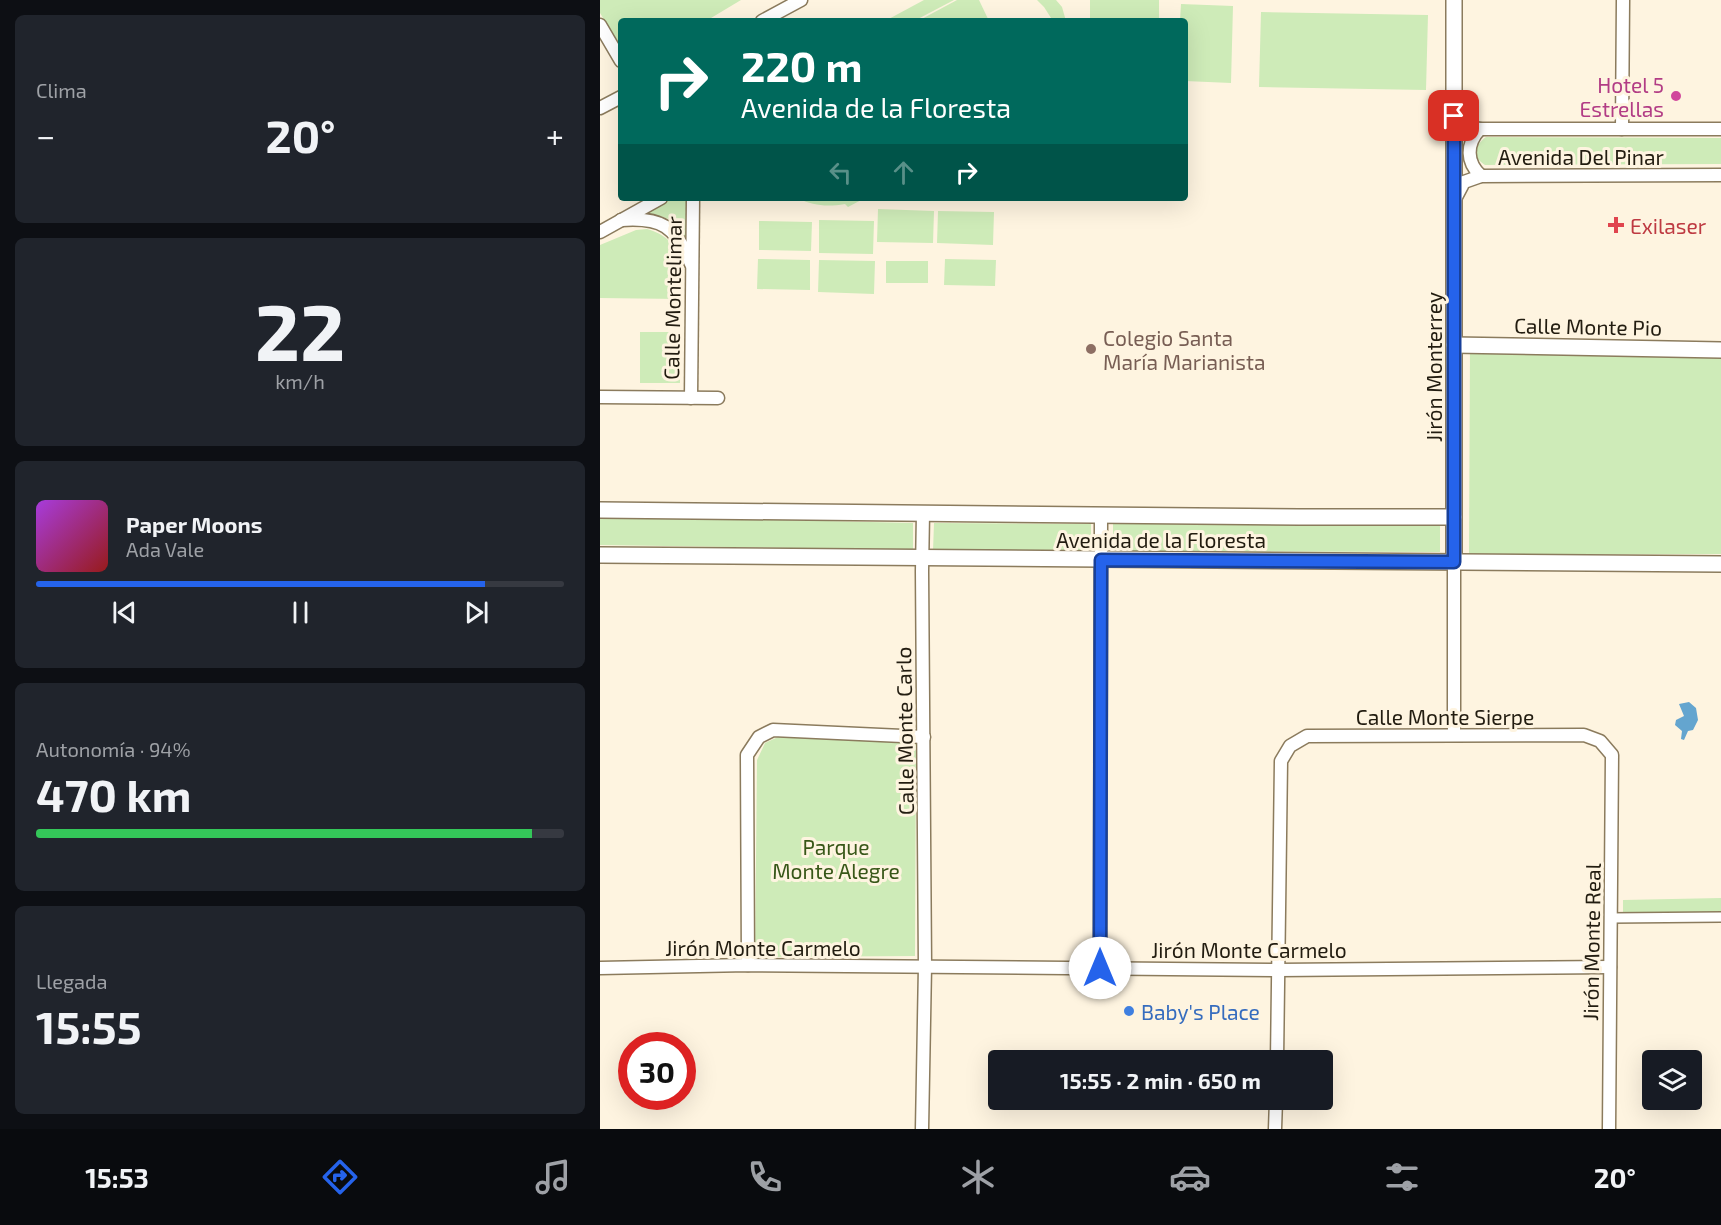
<!DOCTYPE html>
<html lang="es">
<meta charset="utf-8">
<style>
body{margin:0;font-family:"Exo 2",sans-serif;background:#20242c;color:#f1f3f6;height:100vh;display:flex;flex-direction:column;font-size:22px;white-space:nowrap}
*{box-sizing:border-box;margin:0}
p{font-size:20px;color:#9ea1a6}
.icon{flex:none;width:33px;height:33px;fill:none;stroke:currentColor;stroke-width:2;stroke-linecap:round;stroke-linejoin:round}
.map{position:relative;flex:1;overflow:hidden}
.sheet{display:flex;flex-direction:column;gap:15px;padding:15px;background:#0d0f14;width:600px}
.sheet>*{flex:none}
.banner{position:absolute;left:18px;top:18px;width:570px;height:183px;border-radius:6px;box-shadow:0 6px 24px #0002;background:#00695c;color:#fff;overflow:hidden}
.fabs{position:absolute;left:1042px;top:1050px;display:grid;gap:12px}
.fabs a{display:grid;place-items:center;width:60px;height:60px;border-radius:6px;background:#171b24;box-shadow:0 6px 24px #0002;font-size:30px}
.speed{position:absolute;left:18px;top:1032px;display:flex;gap:12px;font-size:30px;font-weight:700;text-align:center}
.speed>*{display:grid;place-content:center;width:78px;height:78px;border-radius:50%;background:#171b24;box-shadow:0 6px 24px #0002;line-height:1}
.speed .limit{border:9px solid #d22;background:#fff;color:#111}
.pin{position:absolute;display:grid;place-items:center;width:51px;height:51px;color:#fff;margin:-26px;border-radius:12px;box-shadow:0 3px 9px #0006}
.me{position:absolute;width:66px;margin:-33px;rotate:0deg;stroke-linejoin:round;filter:drop-shadow(0 0 4px #0008)}
.turn{display:flex;align-items:center;gap:21px;height:126px;padding:0 24px;font-size:27px}
.turn .icon{width:78px;height:78px;stroke-width:2.5}
.turn b{display:block;font-size:42px;line-height:51px}
.lanes{display:flex;align-items:center;height:57px;padding:0 24px;background:#0003;justify-content:center;gap:30px;direction:ltr}
.lanes .off{opacity:.35}
.big{font-size:45px;font-weight:700;line-height:1.1}
.sheet .widget{flex:1;display:flex;flex-direction:column;justify-content:center;gap:9px;min-width:0;padding:0 21px;border-radius:9px;background:#20242c}
.sheet .dial{align-items:center;gap:0}
.dial b{font-size:78px;line-height:1}
.song{display:flex;align-items:center;gap:18px}
.cover{width:72px;height:72px;border-radius:9px;background:linear-gradient(135deg,hsl(280 70% 55%),hsl(0 70% 35%))}
.played{height:6px;border-radius:3px;background:linear-gradient(90deg,#2563eb 85%,#363941 85%)}
.keys{display:flex;justify-content:space-around;direction:ltr}
.heat{display:flex;justify-content:space-between;align-items:center;font-size:33px;direction:ltr}
.charge{height:9px;border-radius:4px;background:linear-gradient(90deg,#34c759 94%,#363941 0)}
.trip{position:absolute;left:388px;top:1050px;width:345px;height:60px;border-radius:6px;background:#171b24;box-shadow:0 6px 24px #0002;font-weight:700;line-height:60px;text-align:center}
.tab-bar{display:flex;height:96px;justify-content:space-around;align-items:center;background:#090b0e;color:#9ea1a6}
.tab-bar .icon{width:42px;height:42px}
.tab-bar .current{color:#2563eb}
.tab-bar b{font-size:27px;color:#f1f3f6}
main{display:flex;flex:1;min-height:0}
.map>svg:first-child{display:block}
</style>
<main>
<section class="sheet">
<div class="widget"><p>Clima</p>
<div class="heat"><a>−</a><b class="big">20°</b><a>+</a></div>
</div>
<div class="widget dial"><b>22</b><p>km/h</p></div>
<div class="widget">
<div class="song"><i class="cover"></i><div><b>Paper Moons</b><p>Ada Vale</p></div></div>
<div class="played"></div>
<div class="keys"><svg class="icon" aria-label="previous" viewBox="0 0 24 24"><path d="M18 5L8 12l10 7zM5 5v14"/></svg><svg class="icon" aria-label="pause" viewBox="0 0 24 24"><path d="M8 5v14M16 5v14"/></svg><svg class="icon" aria-label="next" viewBox="0 0 24 24"><path d="M6 5l10 7-10 7zM19 5v14"/></svg></div>
</div>
<div class="widget"><p>Autonomía · 94%</p><b class="big">470 km</b><div class="charge"></div></div>
<div class="widget"><p>Llegada</p><b class="big">15:55</b></div>
</section>
<div class="map">
<svg width="1121" height="1129" viewBox="0 0 1121 1129">
<rect width="100%" height="100%" fill="#fef4e0"/>
<g fill="#ceebb8">
<polygon points="0,0 141,0 106,21 21,21 21,48 0,13"/>
<polygon points="324,0 354,0 314,21 285,21"/>
<polygon points="357,0 379,0 389,21 318,21"/>
<polygon points="437,0 456,0 462,7 466,21 453,21 444,7"/>
<rect x="490" y="0" width="69" height="21"/>
<polygon points="581,4 633,6 631,83 585,81 585,21 580,21"/>
<polygon points="661,12 828,15 826,90 659,87"/>
<path d="M886 137 1121 138V164L885 165C872 157 874 146 886 137Z"/>
<path d="M73 198H89V247C75 220 73 216 41 214Z"/>
<path d="M197 198H265L248 207 245 204C227 207 214 206 197 198Z"/>
<polygon points="278,209 334,211 333,243 277,242"/>
<polygon points="338,211 394,212 393,245 337,243"/>
<polygon points="219,220 274,221 273,254 219,253"/>
<polygon points="159,221 212,222 211,251 159,250"/>
<path d="M47 229C85 240 80 267 79 299L0 298V245L36 230Z"/>
<polygon points="158,259 210,260 210,290 157,289"/>
<polygon points="345,259 396,260 395,286 344,285"/>
<polygon points="219,260 275,261 274,294 218,292"/>
<rect x="286" y="261" width="42" height="22"/>
<rect x="40" y="332" width="40" height="51"/>
<polygon points="870,347 1121,355 1121,554 869,555"/>
<polygon points="0,516 313,523 313,550 0,545"/>
<polygon points="334,523 491,524 491,552 333,551"/>
<polygon points="513,523 840,524 840,552 513,551"/>
<polygon points="178,737 316,743 315,956 155,957 157,760 165,743"/>
<polygon points="1121,898 1121,919 1023,921 1023,900"/>
</g>
<polygon fill="#64a5cf" points="1089,702 1096,708 1098,720 1093,730 1088,731 1084,740 1081,739 1082,731 1075,725 1076,720 1084,716 1079,704"/>
<g fill="none" stroke-linecap="round" stroke-linejoin="round">
<g stroke="#8b7b5d" stroke-width="12">
<polyline id="pedestrian" points="1011,918 1121,917"/>
</g>
<g stroke="#8b7b5d" stroke-width="15">
<g id="minor">
<polyline points="162,21 201,0"/>
<polyline points="0,25 21,61"/>
<polyline points="0,108 21,97"/>
<polyline points="854,116 863,127 880,129 1121,129"/>
<path d="M880 129C866 144 866 162 881 176"/>
<polyline points="1022,129 1023,0"/>
<polyline points="855,199 864,182 881,176 1121,175"/>
<path d="M21 220C62 217 75 226 91 264"/>
<polyline points="0,232 61,198"/>
<polyline points="0,397 118,398"/>
<polyline points="91,398 93,198"/>
<polyline points="854,562 854,734"/>
<polyline points="148,965 147,755 159,737 173,730 324,737"/>
<polyline points="0,968 148,965 679,970 1010,967"/>
<polyline points="500,968 501,515"/>
<polyline points="677,1060 681,761 690,746 707,736 984,735 1000,741 1012,755 1009,1129"/>
<polyline points="322,1129 325,966 322,571 323,513"/>
<polyline points="675,1129 676,1100"/>
</g>
</g>
<g stroke="#8b7b5d" stroke-width="18">
<g id="tertiary">
<polyline points="854,0 854,562"/>
<polyline points="854,345 1121,350"/>
<polyline points="0,510 699,517 854,517"/>
<polyline points="0,555 1121,564"/>
</g>
</g>
<use href="#pedestrian" stroke="#fff" stroke-width="9"/>
<use href="#minor" stroke="#fff" stroke-width="12"/>
<use href="#tertiary" stroke="#fff" stroke-width="15"/>
</g>
<g fill="none" stroke-linecap="round" stroke-linejoin="round">
<g stroke="#184099" stroke-width="15">
<polyline id="route" points="500,968 501,560 854,562 854,116"/>
</g>
<use href="#route" stroke="#2563eb" stroke-width="10"/>
</g>
<circle fill="#d1479c" stroke="#fef4e0" stroke-width="2" cx="1076" cy="96" r="6"/>
<path fill="#e0444e" stroke="#fef4e0" stroke-width="2" d="M1013 216h6v6h6v6h-6v6h-6v-6h-6v-6h6z"/>
<circle fill="#8d6e63" stroke="#fef4e0" stroke-width="2" cx="491" cy="349" r="6"/>
<circle fill="#3f7fe0" stroke="#fef4e0" stroke-width="2" cx="529" cy="1011" r="6"/>
<g text-anchor="middle" dominant-baseline="central" stroke-width="6" stroke-linejoin="round" paint-order="stroke">
<g font-size="21" fill="#b23c85" stroke="#fef4e0" text-anchor="end">
<text x="1064" y="84">Hotel 5<tspan x="1064" dy="24">Estrellas</tspan></text>
</g>
<g font-size="21" fill="#221c10" stroke="#fef4e0">
<text x="981" y="156">Avenida Del Pinar</text>
<text transform="translate(72 298) rotate(-89)">Calle Montelimar</text>
<text transform="translate(988 326) rotate(1)">Calle Monte Pio</text>
<text transform="translate(833 367) rotate(-90)">Jirón Monterrey</text>
<text x="561" y="539">Avenida de la Floresta</text>
<text x="845" y="716">Calle Monte Sierpe</text>
<text transform="translate(304 731) rotate(-91)">Calle Monte Carlo</text>
<text transform="translate(991 942) rotate(-89)">Jirón Monte Real</text>
<text x="163" y="947">Jirón Monte Carmelo</text>
<text x="649" y="949">Jirón Monte Carmelo</text>
</g>
<g font-size="21" fill="#be3a42" stroke="#fef4e0" text-anchor="start">
<text x="1030" y="225">Exilaser</text>
</g>
<g font-size="21" fill="#785e54" stroke="#fef4e0" text-anchor="start">
<text x="503" y="337">Colegio Santa<tspan x="503" dy="24">María Marianista</tspan></text>
</g>
<g font-size="21" fill="#385718" stroke="#fef4e0">
<text x="236" y="846">Parque<tspan x="236" dy="24">Monte Alegre</tspan></text>
</g>
<g font-size="21" fill="#366cbe" stroke="#fef4e0" text-anchor="start">
<text x="541" y="1011">Baby's Place</text>
</g>
</g>
</svg>
<div class="fabs">
<a><svg class="icon" aria-label="layers" viewBox="0 0 24 24"><path d="M12 4l9 5-9 5-9-5zM3 14l9 5 9-5"/></svg></a>
</div>
<div class="speed"><div class="limit">30</div></div>
<div class="pin" style="left:854px;top:116px;background:#d93025"><svg class="icon" aria-label="arrive" viewBox="0 0 24 24"><path d="M6 21V4h12l-3 4 3 4H6"/></svg></div>
<svg class="me" style="left:500px;top:968px" viewBox="-20 -20 40 40"><circle r="19" fill="#fff"/><path d="M0-13L10 11 0 6-10 11z" fill="#2563eb"/></svg>
<div class="trip">15:55 · 2 min · 650 m</div>
<div class="banner">
<div class="turn"><svg class="icon" aria-label="right" viewBox="0 0 24 24"><path d="M7 20v-9h11M14 6l5 5-5 5"/></svg><div><b>220 m</b>Avenida de la Floresta</div></div>
<div class="lanes"><svg class="icon off" aria-label="left" viewBox="0 0 24 24"><path d="M17 20v-9H6M10 6l-5 5 5 5"/></svg><svg class="icon off" aria-label="ahead" viewBox="0 0 24 24"><path d="M12 20V5M6 11l6-6 6 6"/></svg><svg class="icon" aria-label="right" viewBox="0 0 24 24"><path d="M7 20v-9h11M14 6l5 5-5 5"/></svg></div>
</div>
</div>
</main>
<nav class="tab-bar">
<b>15:53</b>
<svg class="icon current" aria-label="directions" viewBox="0 0 24 24"><path d="M12 3l9 9-9 9-9-9zM9 14v-3h6M13 9l2 2-2 2"/></svg>
<svg class="icon" aria-label="music" viewBox="0 0 24 24"><path d="M9 18V5l10-2v13"/><circle cx="6" cy="18" r="3"/><circle cx="16" cy="16" r="3"/></svg>
<svg class="icon" aria-label="phone" viewBox="0 0 24 24"><path d="M5 4h4l2 5-3 2q2 4 5 5l2-3 5 2v4C11 20 4 13 5 4z"/></svg>
<svg class="icon" aria-label="climate" viewBox="0 0 24 24"><path d="M12 3v18M4 7l16 10M4 17L20 7"/></svg>
<svg class="icon" aria-label="car" viewBox="0 0 24 24"><path d="M5 17H2v-5l4-1 3-4h7l3 4 3 1v5h-3M9 17h6M6 11h13"/><circle cx="7" cy="17" r="2"/><circle cx="17" cy="17" r="2"/></svg>
<svg class="icon" aria-label="filters" viewBox="0 0 24 24"><path d="M4 7h16M4 17h16"/><circle cx="9" cy="7" r="2"/><circle cx="15" cy="17" r="2"/></svg>
<b>20°</b>
</nav>
